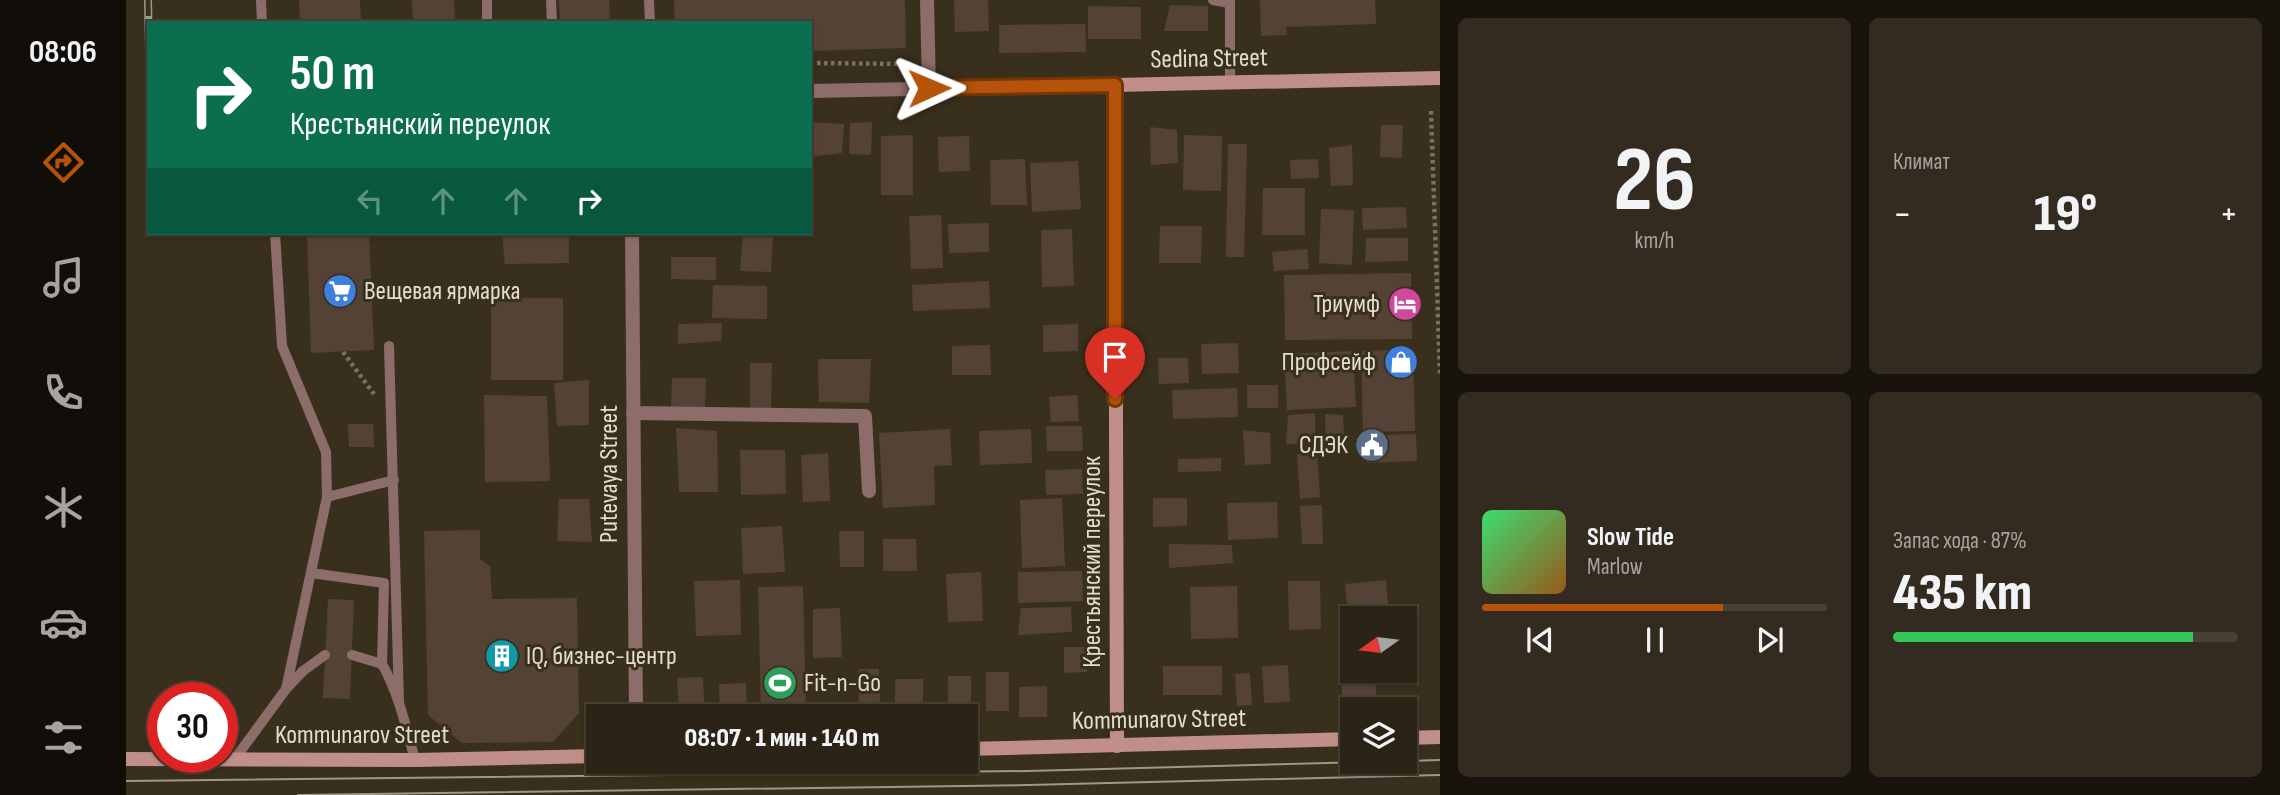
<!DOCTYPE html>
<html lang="ru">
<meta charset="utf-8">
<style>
body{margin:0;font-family:"Sofia Sans Condensed",sans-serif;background:#332b1f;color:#f1f3f6;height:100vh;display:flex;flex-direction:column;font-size:26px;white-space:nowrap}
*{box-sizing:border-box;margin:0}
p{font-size:23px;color:#a6a4a1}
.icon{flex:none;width:38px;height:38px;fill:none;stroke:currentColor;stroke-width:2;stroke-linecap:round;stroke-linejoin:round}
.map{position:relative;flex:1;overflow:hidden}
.details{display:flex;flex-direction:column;gap:18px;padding:18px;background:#18130c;width:840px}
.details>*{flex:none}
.guide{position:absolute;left:21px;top:21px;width:665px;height:214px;border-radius:0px;box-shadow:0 2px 5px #0004,0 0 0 2px #474035;background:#0b6e4f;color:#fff;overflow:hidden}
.needle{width:46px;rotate:256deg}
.controls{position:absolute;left:1214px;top:606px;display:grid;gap:14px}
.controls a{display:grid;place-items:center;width:77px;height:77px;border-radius:0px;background:#2b2316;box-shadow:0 2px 5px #0004,0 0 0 2px #474035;font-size:35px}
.speed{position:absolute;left:21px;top:682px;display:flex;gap:14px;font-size:35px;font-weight:700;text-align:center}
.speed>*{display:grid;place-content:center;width:91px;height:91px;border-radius:50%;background:#2b2316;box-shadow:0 2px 5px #0004,0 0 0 2px #474035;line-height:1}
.speed .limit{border:10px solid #d22;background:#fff;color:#111}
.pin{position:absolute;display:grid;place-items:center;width:60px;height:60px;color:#fff;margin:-72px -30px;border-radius:50% 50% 50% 0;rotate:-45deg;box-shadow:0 0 7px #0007}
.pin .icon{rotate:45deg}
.me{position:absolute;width:77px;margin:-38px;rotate:89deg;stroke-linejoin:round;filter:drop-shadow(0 0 5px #0008)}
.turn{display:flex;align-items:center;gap:24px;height:147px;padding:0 28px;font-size:32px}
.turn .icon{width:91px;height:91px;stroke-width:2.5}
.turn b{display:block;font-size:49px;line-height:60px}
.lanes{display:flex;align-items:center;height:66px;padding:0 28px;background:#0003;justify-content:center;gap:35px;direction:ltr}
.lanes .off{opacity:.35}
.big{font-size:52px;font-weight:800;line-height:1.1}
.details .card{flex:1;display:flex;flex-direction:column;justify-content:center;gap:10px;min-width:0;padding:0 24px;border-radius:10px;background:#332b1f}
.details .dial{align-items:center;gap:0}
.dial b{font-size:91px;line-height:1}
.song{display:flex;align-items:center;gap:21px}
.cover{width:84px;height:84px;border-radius:10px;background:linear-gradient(135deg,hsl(140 70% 55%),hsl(30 70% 35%))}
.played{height:7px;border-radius:4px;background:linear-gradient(90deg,#b45309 70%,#474035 70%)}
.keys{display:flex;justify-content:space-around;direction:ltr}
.heat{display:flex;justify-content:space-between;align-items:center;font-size:38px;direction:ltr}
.charge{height:10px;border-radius:5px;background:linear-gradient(90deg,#34c759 87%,#474035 0)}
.details .tiles{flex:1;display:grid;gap:18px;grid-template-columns:repeat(2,1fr)}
.trip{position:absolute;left:460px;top:704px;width:392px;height:70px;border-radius:0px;background:#2b2316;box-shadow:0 2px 5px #0004,0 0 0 2px #474035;font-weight:800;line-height:70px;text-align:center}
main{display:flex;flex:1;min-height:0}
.tab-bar{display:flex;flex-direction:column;width:126px;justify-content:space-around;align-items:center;background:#110e09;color:#a6a4a1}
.tab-bar .icon{width:49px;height:49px}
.tab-bar .active{color:#b45309}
.tab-bar b{font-size:32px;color:#f1f3f6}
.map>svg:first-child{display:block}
</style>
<main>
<nav class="tab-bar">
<b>08:06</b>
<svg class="icon active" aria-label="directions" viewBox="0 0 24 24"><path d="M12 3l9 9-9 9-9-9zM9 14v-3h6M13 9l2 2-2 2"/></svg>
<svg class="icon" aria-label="music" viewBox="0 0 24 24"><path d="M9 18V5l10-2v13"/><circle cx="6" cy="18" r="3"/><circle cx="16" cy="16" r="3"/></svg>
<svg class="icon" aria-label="phone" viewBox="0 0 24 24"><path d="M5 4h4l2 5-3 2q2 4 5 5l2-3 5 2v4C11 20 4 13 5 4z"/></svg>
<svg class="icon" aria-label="climate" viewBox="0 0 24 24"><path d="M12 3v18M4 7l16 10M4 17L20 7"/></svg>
<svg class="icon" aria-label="car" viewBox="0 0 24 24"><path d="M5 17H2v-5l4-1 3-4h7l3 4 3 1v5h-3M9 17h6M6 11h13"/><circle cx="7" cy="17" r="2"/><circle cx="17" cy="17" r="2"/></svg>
<svg class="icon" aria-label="filters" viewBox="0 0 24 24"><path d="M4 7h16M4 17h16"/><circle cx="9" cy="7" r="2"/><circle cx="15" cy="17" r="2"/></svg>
</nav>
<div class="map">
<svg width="1314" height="795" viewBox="0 0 1314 795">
<rect width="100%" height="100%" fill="#392f1d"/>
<g fill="#554236">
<polygon points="173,0 234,0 235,23 174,23"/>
<polygon points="286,0 328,0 329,23 287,23"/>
<polygon points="433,0 483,0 484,23 434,23"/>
<polygon points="548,0 779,0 780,48 684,51 684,23 549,23"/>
<polygon points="828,0 862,0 863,31 829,32"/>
<polygon points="1134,0 1249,0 1250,24 1160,27 1161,35 1135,36"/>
<polygon points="1044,5 1082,6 1082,31 1038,31"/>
<polygon points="962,6 1015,7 1015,39 962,39"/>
<polygon points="959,24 960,52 873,53 873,25"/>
<polygon points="684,122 718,124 716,153 684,157"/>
<polygon points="746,122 745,155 723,154 724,123"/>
<polygon points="1255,125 1277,125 1276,158 1254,157"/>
<polygon points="1024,127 1051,130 1052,163 1025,165"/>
<polygon points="787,135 787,195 755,195 755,136"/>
<polygon points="1058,135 1096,136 1095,191 1057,190"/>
<polygon points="843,136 844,171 813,172 812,137"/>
<polygon points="1102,144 1121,144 1118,257 1100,257"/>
<polygon points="1226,145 1227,185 1205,186 1203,148"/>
<polygon points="899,159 901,205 865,205 864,160"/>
<polygon points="1192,159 1193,178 1165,179 1164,160"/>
<polygon points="952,161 955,209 906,212 904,163"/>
<polygon points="1137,188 1179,188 1179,235 1136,235"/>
<polygon points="1280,207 1281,228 1237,230 1236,208"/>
<polygon points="1195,209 1228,210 1226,265 1193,263"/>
<polygon points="815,215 817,268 785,269 783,216"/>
<polygon points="863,223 863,252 823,253 822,224"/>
<polygon points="1034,226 1076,226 1075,263 1033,263"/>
<polygon points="946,229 948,286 916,287 915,230"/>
<polygon points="181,233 243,233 248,350 185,353"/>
<polygon points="617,233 647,235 645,272 614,271"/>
<polygon points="376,235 443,235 443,263 379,264"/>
<polygon points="1240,238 1282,238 1282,261 1239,262"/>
<polygon points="1181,249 1183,269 1148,271 1146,252"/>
<polygon points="545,257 590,257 590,280 545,279"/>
<polygon points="1285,273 1286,339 1159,340 1158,275"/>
<polygon points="863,281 864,308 787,311 786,285"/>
<polygon points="587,285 641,286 641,319 586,318"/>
<rect x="365" y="298" width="72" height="82"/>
<polygon points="596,323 595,341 552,344 552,324"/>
<polygon points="952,324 952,351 917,352 917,325"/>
<polygon points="1112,343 1113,373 1076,374 1075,344"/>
<polygon points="864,345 865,375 826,375 826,346"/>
<polygon points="1287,349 1289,431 1237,432 1235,351"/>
<polygon points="1227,351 1230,407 1161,410 1158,354"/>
<polygon points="1032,358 1062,358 1063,383 1033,384"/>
<polygon points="692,359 745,359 743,403 693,402"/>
<polygon points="624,363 646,363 645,408 624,408"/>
<polygon points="546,378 580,378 579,409 545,408"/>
<polygon points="463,380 463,425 431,426 428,383"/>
<rect x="1121" y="385" width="31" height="23"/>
<polygon points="1111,388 1112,417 1047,419 1046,390"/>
<polygon points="358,395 421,396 424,481 359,482"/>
<polygon points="951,395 953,421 925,422 923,397"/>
<polygon points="1189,413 1189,443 1160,444 1162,415"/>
<polygon points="1199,414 1217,415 1219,453 1200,455"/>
<polygon points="222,424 247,424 248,447 223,447"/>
<polygon points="920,426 956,426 957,451 921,451"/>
<polygon points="550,428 591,431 592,492 553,492"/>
<polygon points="824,429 826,465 808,466 809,505 757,508 753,433"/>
<polygon points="905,429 906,463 854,465 853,431"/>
<polygon points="1117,430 1144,433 1145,464 1119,465"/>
<polygon points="1290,434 1291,461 1241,463 1240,435"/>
<polygon points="614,450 659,450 660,494 615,495"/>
<polygon points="702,453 704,501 677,502 675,455"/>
<polygon points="1191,453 1194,497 1174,499 1171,454"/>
<polygon points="1095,458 1095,471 1052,472 1052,459"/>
<polygon points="956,469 957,494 920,495 919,470"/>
<polygon points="936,498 939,566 896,568 894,500"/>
<polygon points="1027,498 1061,498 1061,526 1027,527"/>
<polygon points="433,499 463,499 466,542 431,541"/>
<polygon points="1151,502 1152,538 1102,540 1101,503"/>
<polygon points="1196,505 1197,544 1176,544 1174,506"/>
<polygon points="656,526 659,572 617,574 615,528"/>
<polygon points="354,530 354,559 364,566 366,599 451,598 453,713 427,742 336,743 302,715 298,531"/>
<polygon points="713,531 738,531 738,567 714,567"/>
<polygon points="757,539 790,539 791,571 757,571"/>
<polygon points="1043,544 1106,545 1107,563 1043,568"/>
<polygon points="956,571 957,601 892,603 892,572"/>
<polygon points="855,572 857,621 822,622 820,574"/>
<polygon points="614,580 615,635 570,636 568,581"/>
<polygon points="1260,580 1263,618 1227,618 1227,626 1223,626 1219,584"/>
<polygon points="1162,581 1194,581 1195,629 1163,630"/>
<polygon points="677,586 680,710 635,711 632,587"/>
<polygon points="1111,586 1112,638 1065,639 1064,587"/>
<polygon points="202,599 228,600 224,699 197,698"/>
<polygon points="945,607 946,632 892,635 895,608"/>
<polygon points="714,608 716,657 687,658 687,609"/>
<polygon points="938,647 961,647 961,672 938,673"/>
<polygon points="1215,653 1227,653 1227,670 1249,670 1250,695 1216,697"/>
<polygon points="1162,665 1164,702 1138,703 1136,666"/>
<rect x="1037" y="666" width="59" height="29"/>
<polygon points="732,669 753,669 754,705 733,706"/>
<rect x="860" y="672" width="23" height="39"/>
<polygon points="1124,673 1126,705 1111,706 1109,674"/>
<polygon points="822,676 845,676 845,717 822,716"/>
<polygon points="577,677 579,716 553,716 551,678"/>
<rect x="769" y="679" width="28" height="29"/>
<polygon points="620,683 621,716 594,716 593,684"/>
<polygon points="921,686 921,717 893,717 893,687"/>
</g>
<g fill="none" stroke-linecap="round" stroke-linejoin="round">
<g stroke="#797161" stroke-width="4.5" stroke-dasharray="3.5 3.5" stroke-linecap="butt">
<polyline points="684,63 785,64"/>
<polyline points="1305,111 1314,374"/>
<polyline points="217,352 248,394"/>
</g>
<g stroke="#8c6d69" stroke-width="10">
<polyline points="135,0 136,23"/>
<polyline points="361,0 361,23"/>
<polyline points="425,0 426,23"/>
<polyline points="523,0 524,23"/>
<polyline points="1087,0 1103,3"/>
<polyline points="1104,83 1104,0"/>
<polyline points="149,233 156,346 200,452 201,497 160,689"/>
<polyline points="263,346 273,701"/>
<polyline points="201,497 268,480"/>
<polyline points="185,573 258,583 256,664"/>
<path d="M226 655 256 664C273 694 280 727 289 760"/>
<polyline points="108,760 160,689 177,671 199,655"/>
</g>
<g stroke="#8c6d69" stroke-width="14">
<polyline points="801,0 803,88"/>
<polyline points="684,91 989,85"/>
<polyline points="506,233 510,716"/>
<polyline points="507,413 739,416 743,491"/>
</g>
<g stroke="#c08f89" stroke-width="14">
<polyline points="1279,738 1314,737"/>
<polyline points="991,746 989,85 1314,78"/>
<polyline points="840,749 1227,739"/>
<polyline points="0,759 289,760 472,756"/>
</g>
<g stroke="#9f9789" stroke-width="2">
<polyline points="1279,761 1314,760"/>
<polyline points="0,781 902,771 1275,761"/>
<polyline points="172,795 902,785 1314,775"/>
</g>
<g stroke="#9f9789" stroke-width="8">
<polyline id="rail" points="22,0 23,49"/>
</g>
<use href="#rail" stroke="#392f1d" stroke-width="5" stroke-dasharray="16" stroke-linecap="butt"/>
</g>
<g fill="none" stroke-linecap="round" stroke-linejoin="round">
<g stroke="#753606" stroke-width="18">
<polyline id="route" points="803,88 989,85 989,399"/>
</g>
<use href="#route" stroke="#b45309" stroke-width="12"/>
</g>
<defs>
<g id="supermarket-disc" transform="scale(1.75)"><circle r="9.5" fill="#3f7fe0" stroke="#392f1d"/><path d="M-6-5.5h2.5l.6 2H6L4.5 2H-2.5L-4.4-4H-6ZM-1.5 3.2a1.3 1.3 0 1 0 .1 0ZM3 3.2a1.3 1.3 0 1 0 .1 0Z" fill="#fff"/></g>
<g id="hotel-disc" transform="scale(1.75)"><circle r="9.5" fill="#d1479c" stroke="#392f1d"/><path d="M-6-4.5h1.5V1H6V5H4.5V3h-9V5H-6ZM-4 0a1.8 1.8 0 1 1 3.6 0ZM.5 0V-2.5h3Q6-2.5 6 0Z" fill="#fff"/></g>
<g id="shop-disc" transform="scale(1.75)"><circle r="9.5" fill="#3f7fe0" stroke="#392f1d"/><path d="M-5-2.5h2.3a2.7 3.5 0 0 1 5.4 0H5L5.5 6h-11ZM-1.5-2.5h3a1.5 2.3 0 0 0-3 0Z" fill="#fff"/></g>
<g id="civic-disc" transform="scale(1.75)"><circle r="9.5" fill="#5c6f8a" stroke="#392f1d"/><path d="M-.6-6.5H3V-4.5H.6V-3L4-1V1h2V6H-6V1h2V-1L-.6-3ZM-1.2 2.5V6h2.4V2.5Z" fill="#fff"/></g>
<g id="building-disc" transform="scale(1.75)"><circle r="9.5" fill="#0f9aa8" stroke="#392f1d"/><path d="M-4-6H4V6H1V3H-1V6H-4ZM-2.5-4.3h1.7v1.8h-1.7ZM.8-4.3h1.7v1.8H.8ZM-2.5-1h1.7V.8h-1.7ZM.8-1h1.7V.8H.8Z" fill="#fff"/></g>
<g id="stadium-disc" transform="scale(1.75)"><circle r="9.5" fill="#2e9e5b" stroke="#392f1d"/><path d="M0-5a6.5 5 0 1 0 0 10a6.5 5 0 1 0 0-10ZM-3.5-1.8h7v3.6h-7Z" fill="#fff"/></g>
</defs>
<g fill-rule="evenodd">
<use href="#supermarket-disc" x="214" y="291"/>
<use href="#hotel-disc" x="1279" y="304"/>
<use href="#shop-disc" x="1275" y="362"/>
<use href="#civic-disc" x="1246" y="445"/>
<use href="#building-disc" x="376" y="656"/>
<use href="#stadium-disc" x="654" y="683"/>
</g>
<g text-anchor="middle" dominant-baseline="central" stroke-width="6" stroke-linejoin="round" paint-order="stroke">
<g font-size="26" fill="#e2dcd1" stroke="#392f1d">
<text transform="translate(1083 59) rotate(-1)">Sedina Street</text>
<text transform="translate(483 474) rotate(-90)">Putevaya Street</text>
<text transform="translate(966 562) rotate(-90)">Крестьянский переулок</text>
<text transform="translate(1033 720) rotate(-1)">Kommunarov Street</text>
<text x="236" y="735">Kommunarov Street</text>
</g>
<g font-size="26" fill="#e2dcd1" stroke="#392f1d" text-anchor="start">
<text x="238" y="291">Вещевая ярмарка</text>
<text x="1254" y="304" text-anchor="end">Триумф</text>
<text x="1250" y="362" text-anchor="end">Профсейф</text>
<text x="1222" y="445" text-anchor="end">СДЭК</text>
<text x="400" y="656">IQ, бизнес-центр</text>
<text x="678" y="683">Fit-n-Go</text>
</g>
</g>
</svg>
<div class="controls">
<a><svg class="needle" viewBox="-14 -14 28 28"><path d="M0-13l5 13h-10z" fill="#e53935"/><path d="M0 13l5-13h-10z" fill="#a6a4a1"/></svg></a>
<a><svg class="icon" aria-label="layers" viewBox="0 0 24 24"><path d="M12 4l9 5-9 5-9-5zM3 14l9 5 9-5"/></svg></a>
</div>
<div class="speed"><div class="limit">30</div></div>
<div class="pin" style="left:989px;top:399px;background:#d93025"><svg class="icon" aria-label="arrive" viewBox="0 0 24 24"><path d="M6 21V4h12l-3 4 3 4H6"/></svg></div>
<svg class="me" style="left:803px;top:88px" viewBox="-20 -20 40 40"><path d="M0-17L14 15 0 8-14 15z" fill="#b45309" stroke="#fff" stroke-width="4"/></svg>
<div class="trip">08:07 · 1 мин · 140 m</div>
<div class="guide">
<div class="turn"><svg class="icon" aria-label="right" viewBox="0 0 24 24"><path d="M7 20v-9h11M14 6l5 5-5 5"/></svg><div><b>50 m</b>Крестьянский переулок</div></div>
<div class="lanes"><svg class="icon off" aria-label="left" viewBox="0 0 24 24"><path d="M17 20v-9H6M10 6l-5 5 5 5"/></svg><svg class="icon off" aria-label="ahead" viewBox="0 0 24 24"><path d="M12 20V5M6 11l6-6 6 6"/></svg><svg class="icon off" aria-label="ahead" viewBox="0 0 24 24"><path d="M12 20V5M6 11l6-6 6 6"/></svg><svg class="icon" aria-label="right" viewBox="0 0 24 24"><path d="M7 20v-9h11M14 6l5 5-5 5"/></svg></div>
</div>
</div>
<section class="details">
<div class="tiles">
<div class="card dial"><b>26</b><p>km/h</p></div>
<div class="card"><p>Климат</p>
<div class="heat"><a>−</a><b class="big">19°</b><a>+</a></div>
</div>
<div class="card">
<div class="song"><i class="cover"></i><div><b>Slow Tide</b><p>Marlow</p></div></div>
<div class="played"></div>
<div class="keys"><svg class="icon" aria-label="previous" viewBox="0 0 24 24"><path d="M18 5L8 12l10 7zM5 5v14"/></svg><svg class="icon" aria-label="pause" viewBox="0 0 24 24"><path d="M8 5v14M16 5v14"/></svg><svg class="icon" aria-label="next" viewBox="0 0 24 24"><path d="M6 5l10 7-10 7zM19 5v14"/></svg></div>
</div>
<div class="card"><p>Запас хода · 87%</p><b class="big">435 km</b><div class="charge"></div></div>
</div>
</section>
</main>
